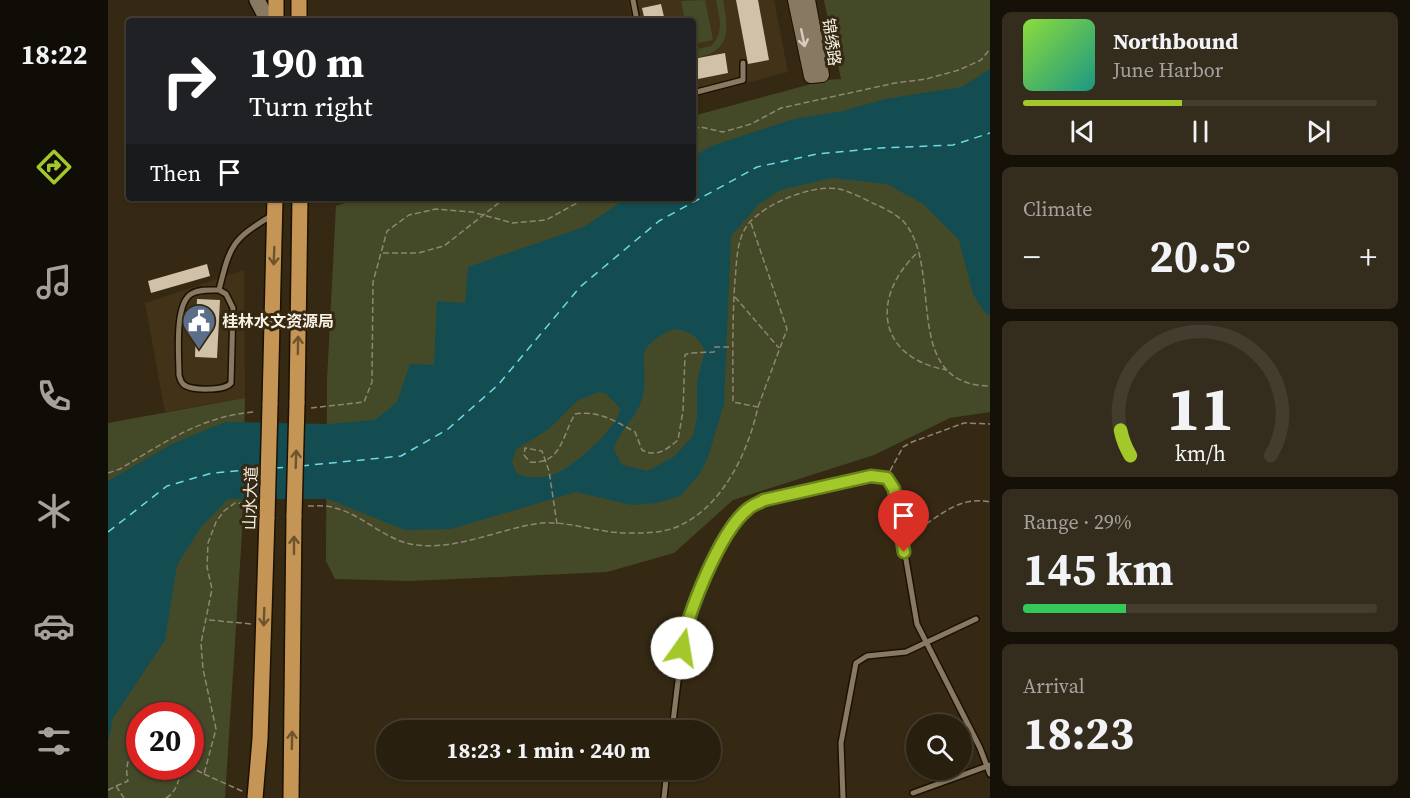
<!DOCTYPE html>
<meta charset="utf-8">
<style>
body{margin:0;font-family:"Source Serif 4","Noto Sans SC",serif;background:#342c1d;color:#f1f3f6;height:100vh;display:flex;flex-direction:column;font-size:22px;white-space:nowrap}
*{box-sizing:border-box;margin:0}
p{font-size:20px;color:#a5a29e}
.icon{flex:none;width:33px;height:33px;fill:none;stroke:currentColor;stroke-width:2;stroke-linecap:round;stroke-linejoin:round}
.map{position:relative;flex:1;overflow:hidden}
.sheet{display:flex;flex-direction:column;gap:12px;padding:12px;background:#161108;width:420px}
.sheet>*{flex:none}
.guide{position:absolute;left:18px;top:18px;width:570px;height:183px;border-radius:6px;box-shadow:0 2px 4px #0004,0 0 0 2px #443d2f;background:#202124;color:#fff;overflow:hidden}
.buttons{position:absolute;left:798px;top:714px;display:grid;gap:12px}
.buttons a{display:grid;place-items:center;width:66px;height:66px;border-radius:50%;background:#281f0f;box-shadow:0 2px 4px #0004,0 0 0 2px #443d2f;font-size:30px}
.speed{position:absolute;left:18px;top:702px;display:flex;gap:12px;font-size:30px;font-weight:700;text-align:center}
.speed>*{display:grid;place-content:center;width:78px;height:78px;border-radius:50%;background:#281f0f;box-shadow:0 2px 4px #0004,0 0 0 2px #443d2f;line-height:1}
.speed .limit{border:9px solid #d22;background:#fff;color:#111}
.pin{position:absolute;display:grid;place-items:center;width:51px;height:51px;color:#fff;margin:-62px -26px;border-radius:50% 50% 50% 0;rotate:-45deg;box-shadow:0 0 6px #0007}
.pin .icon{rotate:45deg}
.me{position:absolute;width:66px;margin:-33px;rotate:13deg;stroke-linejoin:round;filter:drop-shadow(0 0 4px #0008)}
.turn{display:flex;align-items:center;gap:21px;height:126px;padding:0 24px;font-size:27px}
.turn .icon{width:78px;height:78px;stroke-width:2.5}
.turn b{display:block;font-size:42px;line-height:51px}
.then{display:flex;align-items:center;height:57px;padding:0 24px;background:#0003;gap:12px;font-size:22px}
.big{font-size:45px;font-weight:700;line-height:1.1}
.sheet .card{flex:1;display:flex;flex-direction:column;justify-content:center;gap:9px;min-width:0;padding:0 21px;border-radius:9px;background:#342c1d}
.sheet .dial{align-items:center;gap:0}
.dial svg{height:156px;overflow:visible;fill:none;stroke:#443d2f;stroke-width:7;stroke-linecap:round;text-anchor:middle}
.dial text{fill:#f1f3f6;stroke:none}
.song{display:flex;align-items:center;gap:18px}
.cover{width:72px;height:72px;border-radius:9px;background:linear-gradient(135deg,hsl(90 70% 55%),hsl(170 70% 35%))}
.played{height:6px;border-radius:3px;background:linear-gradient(90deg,#a2c929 45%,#443d2f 45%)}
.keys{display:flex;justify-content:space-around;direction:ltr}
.heat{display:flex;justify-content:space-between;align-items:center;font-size:33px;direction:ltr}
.charge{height:9px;border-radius:4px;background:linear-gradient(90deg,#34c759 29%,#443d2f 0)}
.trip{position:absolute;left:268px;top:720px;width:345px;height:60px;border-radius:30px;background:#281f0f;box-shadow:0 2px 4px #0004,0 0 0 2px #443d2f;font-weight:700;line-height:60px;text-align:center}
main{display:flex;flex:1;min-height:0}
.tabs{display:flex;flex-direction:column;width:108px;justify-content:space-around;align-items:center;background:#100c06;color:#a5a29e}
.tabs .icon{width:42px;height:42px}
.tabs .on{color:#a2c929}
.tabs b{font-size:27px;color:#f1f3f6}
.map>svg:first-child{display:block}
</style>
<main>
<nav class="tabs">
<b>18:22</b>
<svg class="icon on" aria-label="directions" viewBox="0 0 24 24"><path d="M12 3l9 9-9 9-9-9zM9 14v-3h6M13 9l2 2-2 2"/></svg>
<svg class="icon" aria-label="music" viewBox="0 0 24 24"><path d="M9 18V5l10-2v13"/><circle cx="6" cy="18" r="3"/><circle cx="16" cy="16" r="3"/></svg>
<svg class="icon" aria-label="phone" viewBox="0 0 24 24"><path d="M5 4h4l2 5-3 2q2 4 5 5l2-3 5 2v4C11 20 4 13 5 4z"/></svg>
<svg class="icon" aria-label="climate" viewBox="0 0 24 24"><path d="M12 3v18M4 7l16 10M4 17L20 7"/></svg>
<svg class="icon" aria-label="car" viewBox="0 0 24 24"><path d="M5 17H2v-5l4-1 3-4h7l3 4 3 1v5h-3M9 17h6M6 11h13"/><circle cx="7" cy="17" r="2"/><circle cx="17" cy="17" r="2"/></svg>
<svg class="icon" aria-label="filters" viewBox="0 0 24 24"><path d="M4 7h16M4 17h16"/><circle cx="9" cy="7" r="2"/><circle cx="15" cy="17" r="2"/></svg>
</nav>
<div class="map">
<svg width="882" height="798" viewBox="0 0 882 798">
<rect width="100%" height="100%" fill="#352914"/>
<g fill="#423217">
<polygon points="520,0 666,0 680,72 585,97 585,21 524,21"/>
<polygon points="136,270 137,398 57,412 37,303"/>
</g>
<g fill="#444a28" fill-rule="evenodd">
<polygon points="597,0 605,40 585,44 585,21 577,21 573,1"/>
<path d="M608 0H615C621 31 623 53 585 58V50L603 46C617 32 611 17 608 0Z"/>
<polygon points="716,0 882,0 882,412 842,418 766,455 625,500 566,553 499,572 302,581 227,579 218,561 219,380 228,206 252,198 585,198 585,116 718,80 733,79"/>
<path d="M137 398 134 533 117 798H0V423ZM32 716H82V766H32Z"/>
</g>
<path fill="#134c51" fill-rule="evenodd" d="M882 69V315L878 314 865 294 851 240 815 204 779 184 724 178 672 190 651 204 623 236 616 404 600 457 591 475 572 496 548 503 524 505 468 492 343 529 297 530 220 499H120L93 527 69 565 57 640 5 718 0 742V481L66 443 117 422 221 424 267 420 289 402 302 364 326 365 329 301 357 303 360 267 476 227 519 198H585V157L603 146 686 119 735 111 777 99 854 87ZM566 329C583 331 590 336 597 351L589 381V417L585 436 567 456 540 471 514 465 506 450C511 429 527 420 533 402 546 366 516 350 566 329ZM490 392 498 394 512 408C513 426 464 468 447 474 435 479 421 478 409 474L404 462 408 449 441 429 469 401Z"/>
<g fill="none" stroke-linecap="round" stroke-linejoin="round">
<g stroke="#6ddbe4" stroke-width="1.5" stroke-dasharray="8 6" stroke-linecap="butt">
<polyline points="193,466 293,456 340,429 390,385 472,287 551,221 649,167 709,154 772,148 845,145 882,133"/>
<polyline points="167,468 180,467"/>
<polyline points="0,532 59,486 104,473 153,469"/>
</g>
</g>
<g fill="#d0c1a8">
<polygon points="628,0 650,0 661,60 640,64"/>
<polygon points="553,4 557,21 537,21 534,8"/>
<polygon points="617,53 620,73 585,80 585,59"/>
<polygon points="99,264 102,276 43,293 40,281"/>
<polygon points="89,299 112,300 109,358 87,357"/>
</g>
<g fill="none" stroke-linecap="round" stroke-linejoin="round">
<g stroke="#1c1101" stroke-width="8">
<g id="service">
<polyline points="525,0 529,21"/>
<polyline points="585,93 635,80 635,63"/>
<path d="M111 290 118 294 125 308 123 383C117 391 82 391 75 384 72 381 72 378 71 375 71 356 66 305 83 294 91 289 102 290 111 290 122 246 123 240 163 216"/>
<polyline points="564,730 574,648 583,611 611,549 631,517 641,508 656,500 773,476 779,478 786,489 809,624 872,748 882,774"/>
<polyline points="805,793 882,765"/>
<polyline points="556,798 559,770"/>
<polyline points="735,798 733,743 748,663 759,656 798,652 868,619"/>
</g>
</g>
<g stroke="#1c1101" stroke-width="16">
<polyline id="tertiary" points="687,0 703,76 714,75 700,0"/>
</g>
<g stroke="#1c1101" stroke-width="18">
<polyline id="secondary" points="149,0 160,21"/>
</g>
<g stroke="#1c1101" stroke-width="18">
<g id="primary">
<polyline points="191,0 191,21"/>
<polyline points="168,21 168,0"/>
<polyline points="189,403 192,198"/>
<polyline points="162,405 167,198"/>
<polyline points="147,798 152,739 159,517"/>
<polyline points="183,798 186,515"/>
</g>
</g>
<g stroke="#8f8574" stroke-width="1.5" stroke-dasharray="6 3" stroke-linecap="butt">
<polyline points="585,129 593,127 615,132 643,124 673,108 787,83 818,79 851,70 873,60 882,49"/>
<polyline points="643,223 679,329 650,407"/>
<polyline points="275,253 310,253 336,246 397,198"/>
<path d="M808 254C762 299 770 358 839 370"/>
<polyline points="627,297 671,348"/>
<polyline points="203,408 256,402 264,382 265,282 279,231 301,215 328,209 364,212 405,223 438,220 478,198"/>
<polyline points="782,471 795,447 804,442 856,423 882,424"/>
<path d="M0 473 12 469C55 443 96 415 147 412"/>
<path d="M200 506C209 506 219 505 227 508 256 515 278 542 309 545 352 550 392 528 434 523 461 521 488 532 515 533 534 533 555 534 573 525 616 504 640 452 650 407L625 402C625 361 624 321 627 280 629 261 628 239 641 223 658 203 705 184 731 189 744 192 758 200 769 205 778 209 789 215 796 222 837 270 791 385 882 386"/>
<path d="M449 524 441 471 434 451 417 448 416 455 422 462C453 465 454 436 467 414 491 410 507 421 527 432L534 450C549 458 559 449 570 440L575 411 577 355 581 353 606 352 607 347H624"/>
<path d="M803 534C830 518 850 495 882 502"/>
<polyline points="101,620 144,624"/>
<polyline points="81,766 96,774 108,729 95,669 93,643 104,589 99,567 100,543 108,522 116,511 127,503 147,504"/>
<polyline points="96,774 136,792"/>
<path d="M8 786 20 781C16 767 22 750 32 740"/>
<polyline points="0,790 8,786 16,798"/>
<path d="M58 798C69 792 72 778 73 766"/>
</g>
<use href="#service" stroke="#877962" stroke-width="5"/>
<use href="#tertiary" stroke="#877962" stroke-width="14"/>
<use href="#secondary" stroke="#877962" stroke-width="15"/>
<use href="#primary" stroke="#c49555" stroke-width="15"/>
<g stroke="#1c1101" stroke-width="18" stroke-linecap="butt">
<g id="primary-bridge">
<polyline points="186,515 189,403"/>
<polyline points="159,517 162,405"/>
</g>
</g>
<use href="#primary-bridge" stroke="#c49555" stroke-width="15"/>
</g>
<defs><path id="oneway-shaft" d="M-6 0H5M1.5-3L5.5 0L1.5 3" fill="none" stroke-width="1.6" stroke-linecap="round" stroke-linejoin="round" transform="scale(1.5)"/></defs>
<use stroke="#d7cdbd" href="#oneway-shaft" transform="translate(695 38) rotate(78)"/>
<g stroke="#6e542e">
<use href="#oneway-shaft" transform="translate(166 256) rotate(92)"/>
<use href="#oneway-shaft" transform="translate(190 345) rotate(-89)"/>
<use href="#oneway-shaft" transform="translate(188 459) rotate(-88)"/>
<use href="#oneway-shaft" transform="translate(186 545) rotate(-90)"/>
<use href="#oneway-shaft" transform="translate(156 617) rotate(92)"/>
<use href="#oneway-shaft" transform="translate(184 740) rotate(-89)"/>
</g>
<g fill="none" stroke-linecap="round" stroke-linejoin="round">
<g stroke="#69831b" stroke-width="15">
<path id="route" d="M574 648C579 614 612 531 640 509 644 505 651 503 656 500L763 476 779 478 786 489 796 552"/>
</g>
<use href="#route" stroke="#a2c929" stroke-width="10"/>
</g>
<defs>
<g id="civic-pin" transform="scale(1.725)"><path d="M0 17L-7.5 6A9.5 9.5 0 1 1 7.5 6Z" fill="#5c6f8a" stroke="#352914"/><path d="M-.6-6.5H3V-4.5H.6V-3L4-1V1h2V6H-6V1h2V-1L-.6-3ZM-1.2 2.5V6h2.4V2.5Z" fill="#fff"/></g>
</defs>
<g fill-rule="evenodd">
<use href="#civic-pin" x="91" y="321"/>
</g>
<g text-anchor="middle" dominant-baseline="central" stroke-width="6" stroke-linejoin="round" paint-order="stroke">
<g font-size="16" fill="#f9f1e4" stroke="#352914">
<text transform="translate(724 42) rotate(82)">锦绣路</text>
<text transform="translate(142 498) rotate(-88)">山水大道</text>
</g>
<g font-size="16" font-weight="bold" fill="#f9f1e4" stroke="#352914" text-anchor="start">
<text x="114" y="321">桂林水文资源局</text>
</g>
</g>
</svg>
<div class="buttons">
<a><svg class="icon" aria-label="search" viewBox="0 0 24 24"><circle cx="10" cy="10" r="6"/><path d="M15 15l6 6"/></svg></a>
</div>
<div class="speed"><div class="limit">20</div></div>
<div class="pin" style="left:796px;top:552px;background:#d93025"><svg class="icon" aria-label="arrive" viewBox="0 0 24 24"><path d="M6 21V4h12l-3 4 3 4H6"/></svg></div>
<svg class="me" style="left:574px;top:648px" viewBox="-20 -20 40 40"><circle r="19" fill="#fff"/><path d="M0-13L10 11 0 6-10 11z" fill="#a2c929"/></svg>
<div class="trip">18:23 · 1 min · 240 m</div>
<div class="guide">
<div class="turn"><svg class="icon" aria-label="right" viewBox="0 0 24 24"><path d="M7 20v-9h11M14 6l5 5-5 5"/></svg><div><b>190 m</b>Turn right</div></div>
<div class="then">Then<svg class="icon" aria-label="arrive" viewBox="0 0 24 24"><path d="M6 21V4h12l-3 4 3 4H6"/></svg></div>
</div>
</div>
<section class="sheet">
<div class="card">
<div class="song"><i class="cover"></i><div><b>Northbound</b><p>June Harbor</p></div></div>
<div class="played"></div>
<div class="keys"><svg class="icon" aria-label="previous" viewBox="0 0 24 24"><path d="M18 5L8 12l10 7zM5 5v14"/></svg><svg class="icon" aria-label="pause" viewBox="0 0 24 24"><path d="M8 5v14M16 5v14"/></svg><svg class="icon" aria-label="next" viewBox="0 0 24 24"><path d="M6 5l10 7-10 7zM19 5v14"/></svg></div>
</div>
<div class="card"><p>Climate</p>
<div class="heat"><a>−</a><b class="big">20.5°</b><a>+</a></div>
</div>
<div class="card dial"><svg viewBox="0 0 100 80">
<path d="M14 69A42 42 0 1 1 86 69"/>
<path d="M14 69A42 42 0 0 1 9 56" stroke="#a2c929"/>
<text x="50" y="56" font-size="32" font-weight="700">11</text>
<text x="50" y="72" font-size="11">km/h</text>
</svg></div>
<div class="card"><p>Range · 29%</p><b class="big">145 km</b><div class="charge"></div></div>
<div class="card"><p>Arrival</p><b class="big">18:23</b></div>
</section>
</main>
